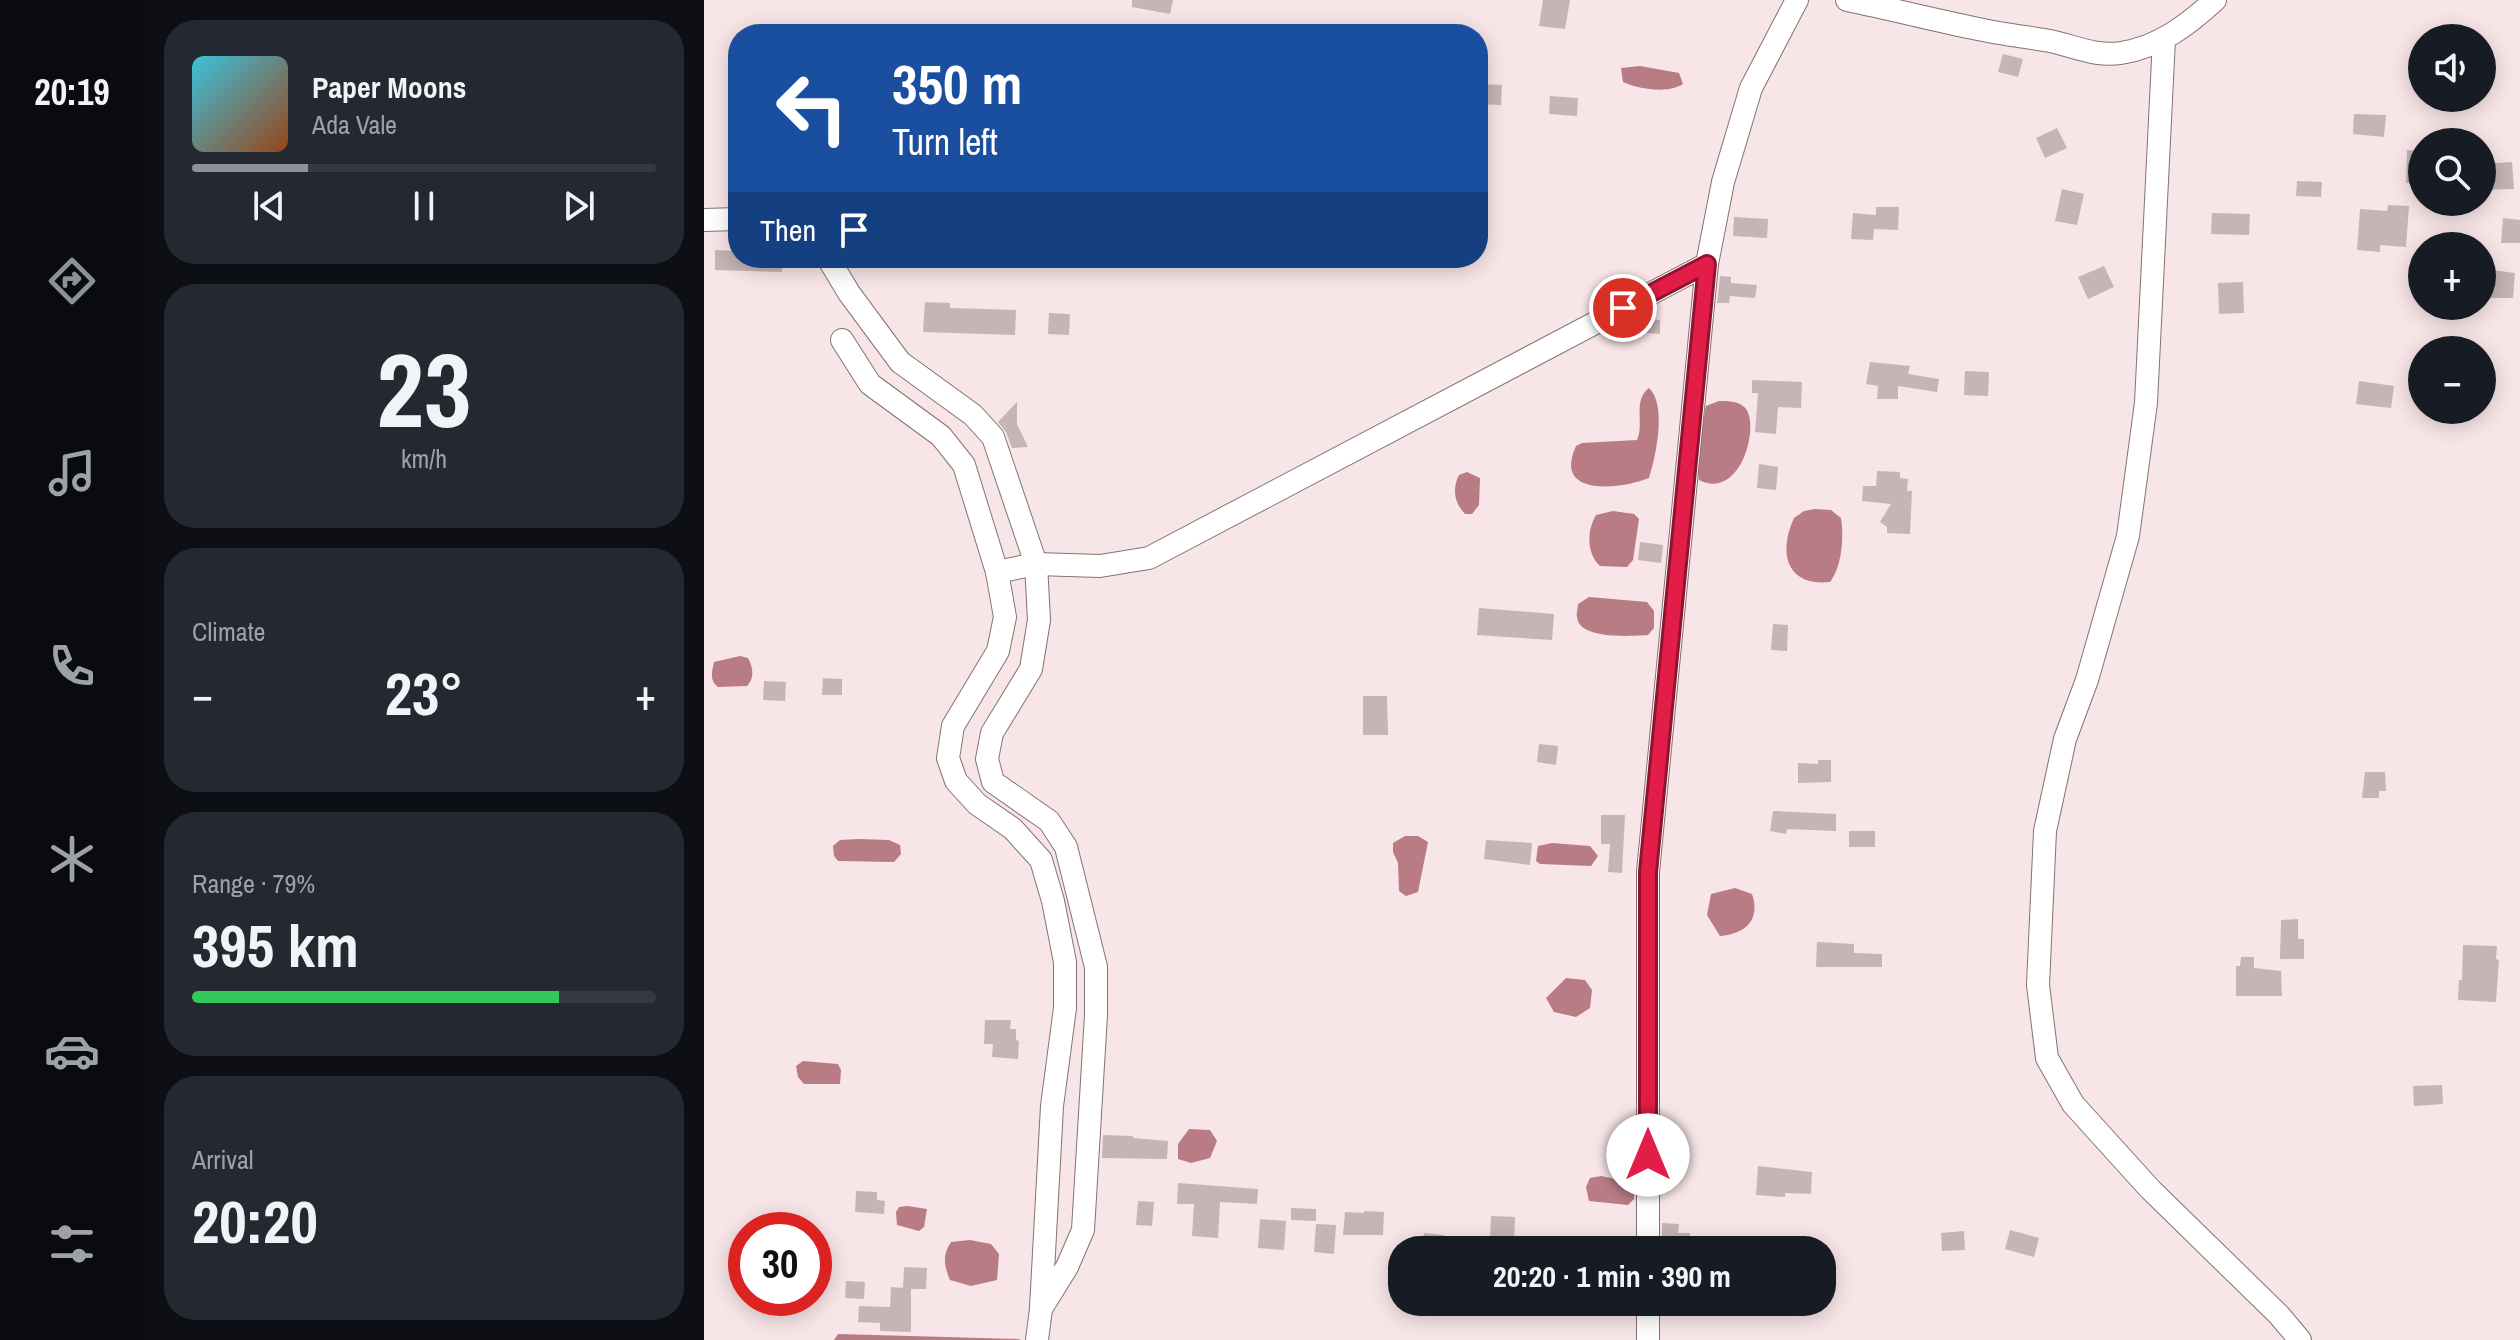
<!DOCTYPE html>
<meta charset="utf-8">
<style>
body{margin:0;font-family:"Archivo Narrow",sans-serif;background:#242831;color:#f1f3f6;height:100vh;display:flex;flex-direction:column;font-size:30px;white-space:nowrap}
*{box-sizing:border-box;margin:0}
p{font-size:26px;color:#9ea1a6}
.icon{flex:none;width:44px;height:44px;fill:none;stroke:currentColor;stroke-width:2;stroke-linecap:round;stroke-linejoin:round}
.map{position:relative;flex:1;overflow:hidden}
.sheet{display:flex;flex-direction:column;gap:20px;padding:20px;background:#0d0f14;width:560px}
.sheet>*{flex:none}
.guide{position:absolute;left:24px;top:24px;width:760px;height:244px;border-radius:32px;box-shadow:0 4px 20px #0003;background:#1a4fa0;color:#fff;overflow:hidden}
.tools{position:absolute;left:1704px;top:24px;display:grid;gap:16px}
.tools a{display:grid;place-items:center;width:88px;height:88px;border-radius:50%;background:#171b24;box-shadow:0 4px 20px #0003;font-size:40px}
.speed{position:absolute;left:24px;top:1212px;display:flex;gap:16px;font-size:40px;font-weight:700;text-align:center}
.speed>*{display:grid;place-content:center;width:104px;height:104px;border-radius:50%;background:#171b24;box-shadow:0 4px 20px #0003;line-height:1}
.speed .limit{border:12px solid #d22;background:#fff;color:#111}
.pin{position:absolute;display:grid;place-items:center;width:68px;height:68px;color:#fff;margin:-34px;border:4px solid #fff;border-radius:50%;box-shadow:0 2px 8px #0007}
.me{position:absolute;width:88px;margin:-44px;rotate:0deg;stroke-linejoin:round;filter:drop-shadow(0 0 6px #0008)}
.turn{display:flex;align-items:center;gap:28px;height:168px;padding:0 32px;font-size:36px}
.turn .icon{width:104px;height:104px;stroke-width:2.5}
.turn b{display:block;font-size:56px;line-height:68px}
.then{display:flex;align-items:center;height:76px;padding:0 32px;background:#0003;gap:16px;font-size:30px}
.big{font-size:60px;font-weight:800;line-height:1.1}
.sheet .card{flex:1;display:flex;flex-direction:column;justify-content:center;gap:12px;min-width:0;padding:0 28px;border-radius:32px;background:#242831}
.sheet .dial{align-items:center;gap:0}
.dial b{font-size:104px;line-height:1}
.song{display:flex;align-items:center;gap:24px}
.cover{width:96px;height:96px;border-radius:12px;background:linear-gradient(135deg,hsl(190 70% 55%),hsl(20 70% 35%))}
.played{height:8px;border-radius:4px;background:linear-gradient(90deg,#8c9099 25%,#363941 25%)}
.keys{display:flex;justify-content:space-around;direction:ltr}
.heat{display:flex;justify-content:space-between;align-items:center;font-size:44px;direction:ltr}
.charge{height:12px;border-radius:6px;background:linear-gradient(90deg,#34c759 79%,#363941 0)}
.trip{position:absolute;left:684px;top:1236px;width:448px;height:80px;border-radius:32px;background:#171b24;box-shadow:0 4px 20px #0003;font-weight:800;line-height:80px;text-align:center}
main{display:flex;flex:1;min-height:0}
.menu{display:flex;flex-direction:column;width:144px;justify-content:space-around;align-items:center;background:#090b0e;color:#9ea1a6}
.menu .icon{width:56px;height:56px}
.menu .selected{color:#8c9099}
.menu b{font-size:36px;color:#f1f3f6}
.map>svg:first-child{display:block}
</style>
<main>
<nav class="menu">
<b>20:19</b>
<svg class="icon selected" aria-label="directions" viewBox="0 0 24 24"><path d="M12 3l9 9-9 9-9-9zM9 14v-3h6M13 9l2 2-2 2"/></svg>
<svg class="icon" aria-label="music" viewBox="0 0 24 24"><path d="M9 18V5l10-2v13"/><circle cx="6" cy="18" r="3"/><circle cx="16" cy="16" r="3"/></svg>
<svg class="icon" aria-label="phone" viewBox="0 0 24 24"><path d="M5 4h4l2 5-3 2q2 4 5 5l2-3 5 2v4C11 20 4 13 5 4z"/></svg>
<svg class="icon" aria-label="climate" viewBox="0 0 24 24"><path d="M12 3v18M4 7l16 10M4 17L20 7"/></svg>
<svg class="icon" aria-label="car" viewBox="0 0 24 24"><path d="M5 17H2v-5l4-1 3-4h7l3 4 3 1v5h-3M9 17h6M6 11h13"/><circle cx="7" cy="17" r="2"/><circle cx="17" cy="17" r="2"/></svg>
<svg class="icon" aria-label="filters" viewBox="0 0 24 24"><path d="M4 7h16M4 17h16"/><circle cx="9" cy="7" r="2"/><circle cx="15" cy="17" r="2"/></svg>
</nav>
<section class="sheet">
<div class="card">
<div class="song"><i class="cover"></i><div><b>Paper Moons</b><p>Ada Vale</p></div></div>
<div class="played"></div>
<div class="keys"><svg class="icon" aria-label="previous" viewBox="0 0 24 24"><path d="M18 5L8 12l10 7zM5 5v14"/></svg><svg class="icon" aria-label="pause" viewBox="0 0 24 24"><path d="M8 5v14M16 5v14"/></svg><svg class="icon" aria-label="next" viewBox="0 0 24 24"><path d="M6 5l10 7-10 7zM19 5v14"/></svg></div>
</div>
<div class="card dial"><b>23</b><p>km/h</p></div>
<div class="card"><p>Climate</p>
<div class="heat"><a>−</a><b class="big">23°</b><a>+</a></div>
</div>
<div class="card"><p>Range · 79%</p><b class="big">395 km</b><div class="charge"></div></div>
<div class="card"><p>Arrival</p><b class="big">20:20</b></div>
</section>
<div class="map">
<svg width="1816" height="1340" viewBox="0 0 1816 1340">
<rect width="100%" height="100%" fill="#f8e5e7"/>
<g fill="#b97b84">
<path d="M936 66 975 73 979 84C964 94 934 89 919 82L917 68Z"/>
<path d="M945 388C963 405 952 456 945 478 918 489 848 498 872 446L878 443 933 440C941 423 928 401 945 388Z"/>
<path d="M1015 401C1022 401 1033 401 1039 406 1058 418 1039 502 995 480L992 461 1002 406Z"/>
<path d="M763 472 776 478 775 505 768 514H761C750 502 748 489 755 475Z"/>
<path d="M1111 509 1127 510 1137 518C1140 537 1138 566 1126 582 1082 587 1074 552 1090 518L1100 511Z"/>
<path d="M909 511 930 514 935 519 929 560 923 567 896 566C882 553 883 530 892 515Z"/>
<path d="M885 597 943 602 950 611V628L944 635C927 636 875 640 873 617 872 613 874 609 874 604Z"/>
<path d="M36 656 44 658C49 667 51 678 43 686L14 687C5 680 8 672 10 662Z"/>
<polygon points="701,836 714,836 724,842 714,892 702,896 695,891 694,863 689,852 689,843"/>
<polygon points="155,839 185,840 196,845 197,854 190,862 134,861 130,856 129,846 136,840"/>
<polygon points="848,843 886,846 894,856 887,866 836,864 832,861 834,846"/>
<path d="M1031 888 1048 894C1057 920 1041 934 1016 936L1003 915 1007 894Z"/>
<polygon points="862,978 881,980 888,990 886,1008 872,1017 850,1012 842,998"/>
<polygon points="99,1061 134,1064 137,1070 136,1084 100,1084 94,1077 92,1066"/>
<polygon points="485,1129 506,1130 513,1141 506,1158 487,1163 474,1159 474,1144"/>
<polygon points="897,1176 923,1181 930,1189 930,1199 924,1205 885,1201 882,1187 886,1178"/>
<polygon points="203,1206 223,1209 220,1227 215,1231 193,1225 192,1212 195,1207"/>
<path d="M266 1240 287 1244 295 1254 293 1280 267 1286 246 1280C240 1266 238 1255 247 1242Z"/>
<polygon points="134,1334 314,1339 317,1340 130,1340"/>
</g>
<g fill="#c6b4b6">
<polygon points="428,0 469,0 466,14 428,7"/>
<polygon points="839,0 866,0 861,29 835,26"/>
<polygon points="1299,54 1319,59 1314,77 1294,72"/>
<polygon points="774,84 798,85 797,105 774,104"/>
<polygon points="846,96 874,98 873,116 845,114"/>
<polygon points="1650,114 1682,115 1680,137 1649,134"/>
<polygon points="1353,128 1363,148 1341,158 1332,138"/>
<polygon points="1703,150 1718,151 1718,184 1702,183"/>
<polygon points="1808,162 1810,189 1778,190 1778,164"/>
<polygon points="1593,181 1618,182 1617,197 1592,196"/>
<polygon points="1358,189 1380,194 1373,225 1351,221"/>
<polygon points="1684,205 1705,206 1702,247 1676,245 1676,252 1653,250 1656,209 1683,211"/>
<polygon points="1172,207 1195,207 1194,230 1170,229 1169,240 1147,239 1149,213 1172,215"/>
<polygon points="1508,213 1546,214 1545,235 1507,234"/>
<polygon points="1030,217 1064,219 1063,238 1029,236"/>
<polygon points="1799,218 1816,220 1816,243 1797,243"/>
<polygon points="11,250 34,251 34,258 79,258 78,272 11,270"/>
<polygon points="1400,266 1410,287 1384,299 1374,277"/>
<polygon points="1788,270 1811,273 1809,298 1784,298"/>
<polygon points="1016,276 1027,277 1027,283 1053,285 1051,298 1026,296 1025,303 1013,303"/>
<polygon points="1539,282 1540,313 1515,314 1514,283"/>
<polygon points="221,302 246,303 246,308 312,310 311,335 219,332"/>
<polygon points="345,313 366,314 365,335 344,334"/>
<polygon points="930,318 956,320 956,334 925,332 925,321"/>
<polygon points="1166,362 1206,366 1204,374 1235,379 1233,392 1194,386 1194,399 1173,399 1174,386 1162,384"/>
<polygon points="1261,371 1285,372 1284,396 1260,395"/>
<polygon points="1048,380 1098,382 1097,408 1074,407 1072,434 1051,432 1054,393 1048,393"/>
<polygon points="1655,381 1690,386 1687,408 1652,404"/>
<polygon points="313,402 313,424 324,447 308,448 302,432 294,422"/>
<polygon points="1055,464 1074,467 1072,490 1053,488"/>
<polygon points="1173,471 1196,472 1196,478 1204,479 1203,491 1208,491 1206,534 1183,533 1183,527 1176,522 1187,504 1158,501 1159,486 1172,486"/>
<polygon points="936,542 959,545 957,563 934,560"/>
<polygon points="775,608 850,614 848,640 773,635"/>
<polygon points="1069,624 1084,625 1083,651 1067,650"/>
<polygon points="119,678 138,679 138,695 118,695"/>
<polygon points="60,681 82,682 81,701 59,700"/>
<polygon points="659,696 683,696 684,735 659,735"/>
<polygon points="835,744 854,746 852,765 833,762"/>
<polygon points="1114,760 1127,760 1127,782 1094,783 1094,763 1114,764"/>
<polygon points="1661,772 1681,772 1682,791 1675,791 1675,798 1658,798"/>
<polygon points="1069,811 1132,814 1132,831 1083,829 1082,834 1066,831"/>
<polygon points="897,815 921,815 918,873 904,872 906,844 897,844"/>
<rect x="1145" y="831" width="26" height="16"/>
<polygon points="782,840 828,843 826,865 780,859"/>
<polygon points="1594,919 1594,939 1600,939 1600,959 1576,959 1577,920"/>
<polygon points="1113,942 1150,944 1150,953 1178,954 1178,967 1112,967"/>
<polygon points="1759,945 1793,946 1792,959 1795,960 1792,1002 1754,1000 1755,980 1758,980"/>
<polygon points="1537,957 1550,957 1550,968 1577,971 1578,996 1532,996 1532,966 1536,966"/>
<polygon points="281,1020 307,1020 306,1029 312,1029 312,1040 315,1041 314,1059 288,1057 289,1044 280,1044"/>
<polygon points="1738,1085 1739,1104 1710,1106 1709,1086"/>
<polygon points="399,1135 429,1136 429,1138 464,1141 463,1159 398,1158"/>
<polygon points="1054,1166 1108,1172 1107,1194 1081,1193 1081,1197 1052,1195"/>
<polygon points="474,1183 554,1189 553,1204 516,1202 514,1238 488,1236 490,1204 473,1204"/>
<polygon points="152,1191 173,1192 173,1200 181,1201 180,1214 151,1212"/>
<polygon points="434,1201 450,1202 448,1226 432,1225"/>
<polygon points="587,1208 612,1209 612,1221 587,1220"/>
<polygon points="660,1211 680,1212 679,1235 639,1235 641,1212 660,1213"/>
<polygon points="787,1216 811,1217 810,1241 786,1240"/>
<polygon points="556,1219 582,1221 580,1250 554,1248"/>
<polygon points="958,1223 975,1224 974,1233 986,1233 986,1250 958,1250"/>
<polygon points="612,1224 632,1225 630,1254 610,1252"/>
<polygon points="1306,1230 1335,1238 1330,1257 1301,1249"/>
<polygon points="1260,1231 1261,1250 1238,1251 1237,1233"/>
<polygon points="720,1233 740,1235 739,1250 718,1250"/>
<polygon points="200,1267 223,1268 222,1289 207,1289 207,1332 176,1331 176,1323 154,1322 155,1306 186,1307 187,1287 199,1288"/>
<polygon points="142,1281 161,1282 160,1299 141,1298"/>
</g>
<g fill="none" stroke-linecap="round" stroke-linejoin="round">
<g stroke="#837274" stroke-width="24">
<g id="minor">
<path d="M1143 0C1187 9 1230 20 1274 29 1297 34 1322 37 1346 41 1370 46 1392 57 1417 53 1455 47 1484 25 1511 0"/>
<polyline points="1460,39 1442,403 1424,536 1383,680 1361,739 1341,831 1334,985 1343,1058 1369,1104 1446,1189 1575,1315 1596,1340"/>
<polyline points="0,220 34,219"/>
<polyline points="124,258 145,293 196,362 269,415 289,437 332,564 335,620 327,669 288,733 283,759 289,782 345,821 362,847 392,967 392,1015 379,1230 363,1267 337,1309 333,1340"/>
<polyline points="138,340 166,384 237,436 260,465 293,572 301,617 294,651 249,726 244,758 252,781 273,804 309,829 337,860 349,901 361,962 361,1008 348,1106 337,1308"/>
<polyline points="293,572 332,564 396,566 445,558 1003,264"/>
<polyline points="944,1250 944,872 1003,264 1019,182 1047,88 1093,0"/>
<polyline points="944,1340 944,1302"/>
</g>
</g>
<use href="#minor" stroke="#fff" stroke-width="22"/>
</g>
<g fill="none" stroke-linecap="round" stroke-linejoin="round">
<g stroke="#92132f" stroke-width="20">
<polyline id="route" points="919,308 1003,264 944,872 944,1155"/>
</g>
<use href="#route" stroke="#e11d48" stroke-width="14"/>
</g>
</svg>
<div class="tools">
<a><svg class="icon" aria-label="sound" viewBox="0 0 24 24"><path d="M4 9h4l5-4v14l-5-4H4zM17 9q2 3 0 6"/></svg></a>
<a><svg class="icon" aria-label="search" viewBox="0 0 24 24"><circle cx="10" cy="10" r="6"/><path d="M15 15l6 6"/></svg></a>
<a>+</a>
<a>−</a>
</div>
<div class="speed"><div class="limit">30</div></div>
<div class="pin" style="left:919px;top:308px;background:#d93025"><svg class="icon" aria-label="arrive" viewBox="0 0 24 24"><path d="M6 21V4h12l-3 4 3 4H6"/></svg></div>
<svg class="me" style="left:944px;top:1155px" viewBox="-20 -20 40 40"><circle r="19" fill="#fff"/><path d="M0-13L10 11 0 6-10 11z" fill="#e11d48"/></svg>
<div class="trip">20:20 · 1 min · 390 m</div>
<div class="guide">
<div class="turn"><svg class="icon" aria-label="left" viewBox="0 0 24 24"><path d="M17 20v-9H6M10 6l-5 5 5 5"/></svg><div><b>350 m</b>Turn left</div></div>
<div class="then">Then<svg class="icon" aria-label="arrive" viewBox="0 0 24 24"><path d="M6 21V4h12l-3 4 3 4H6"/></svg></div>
</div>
</div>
</main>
